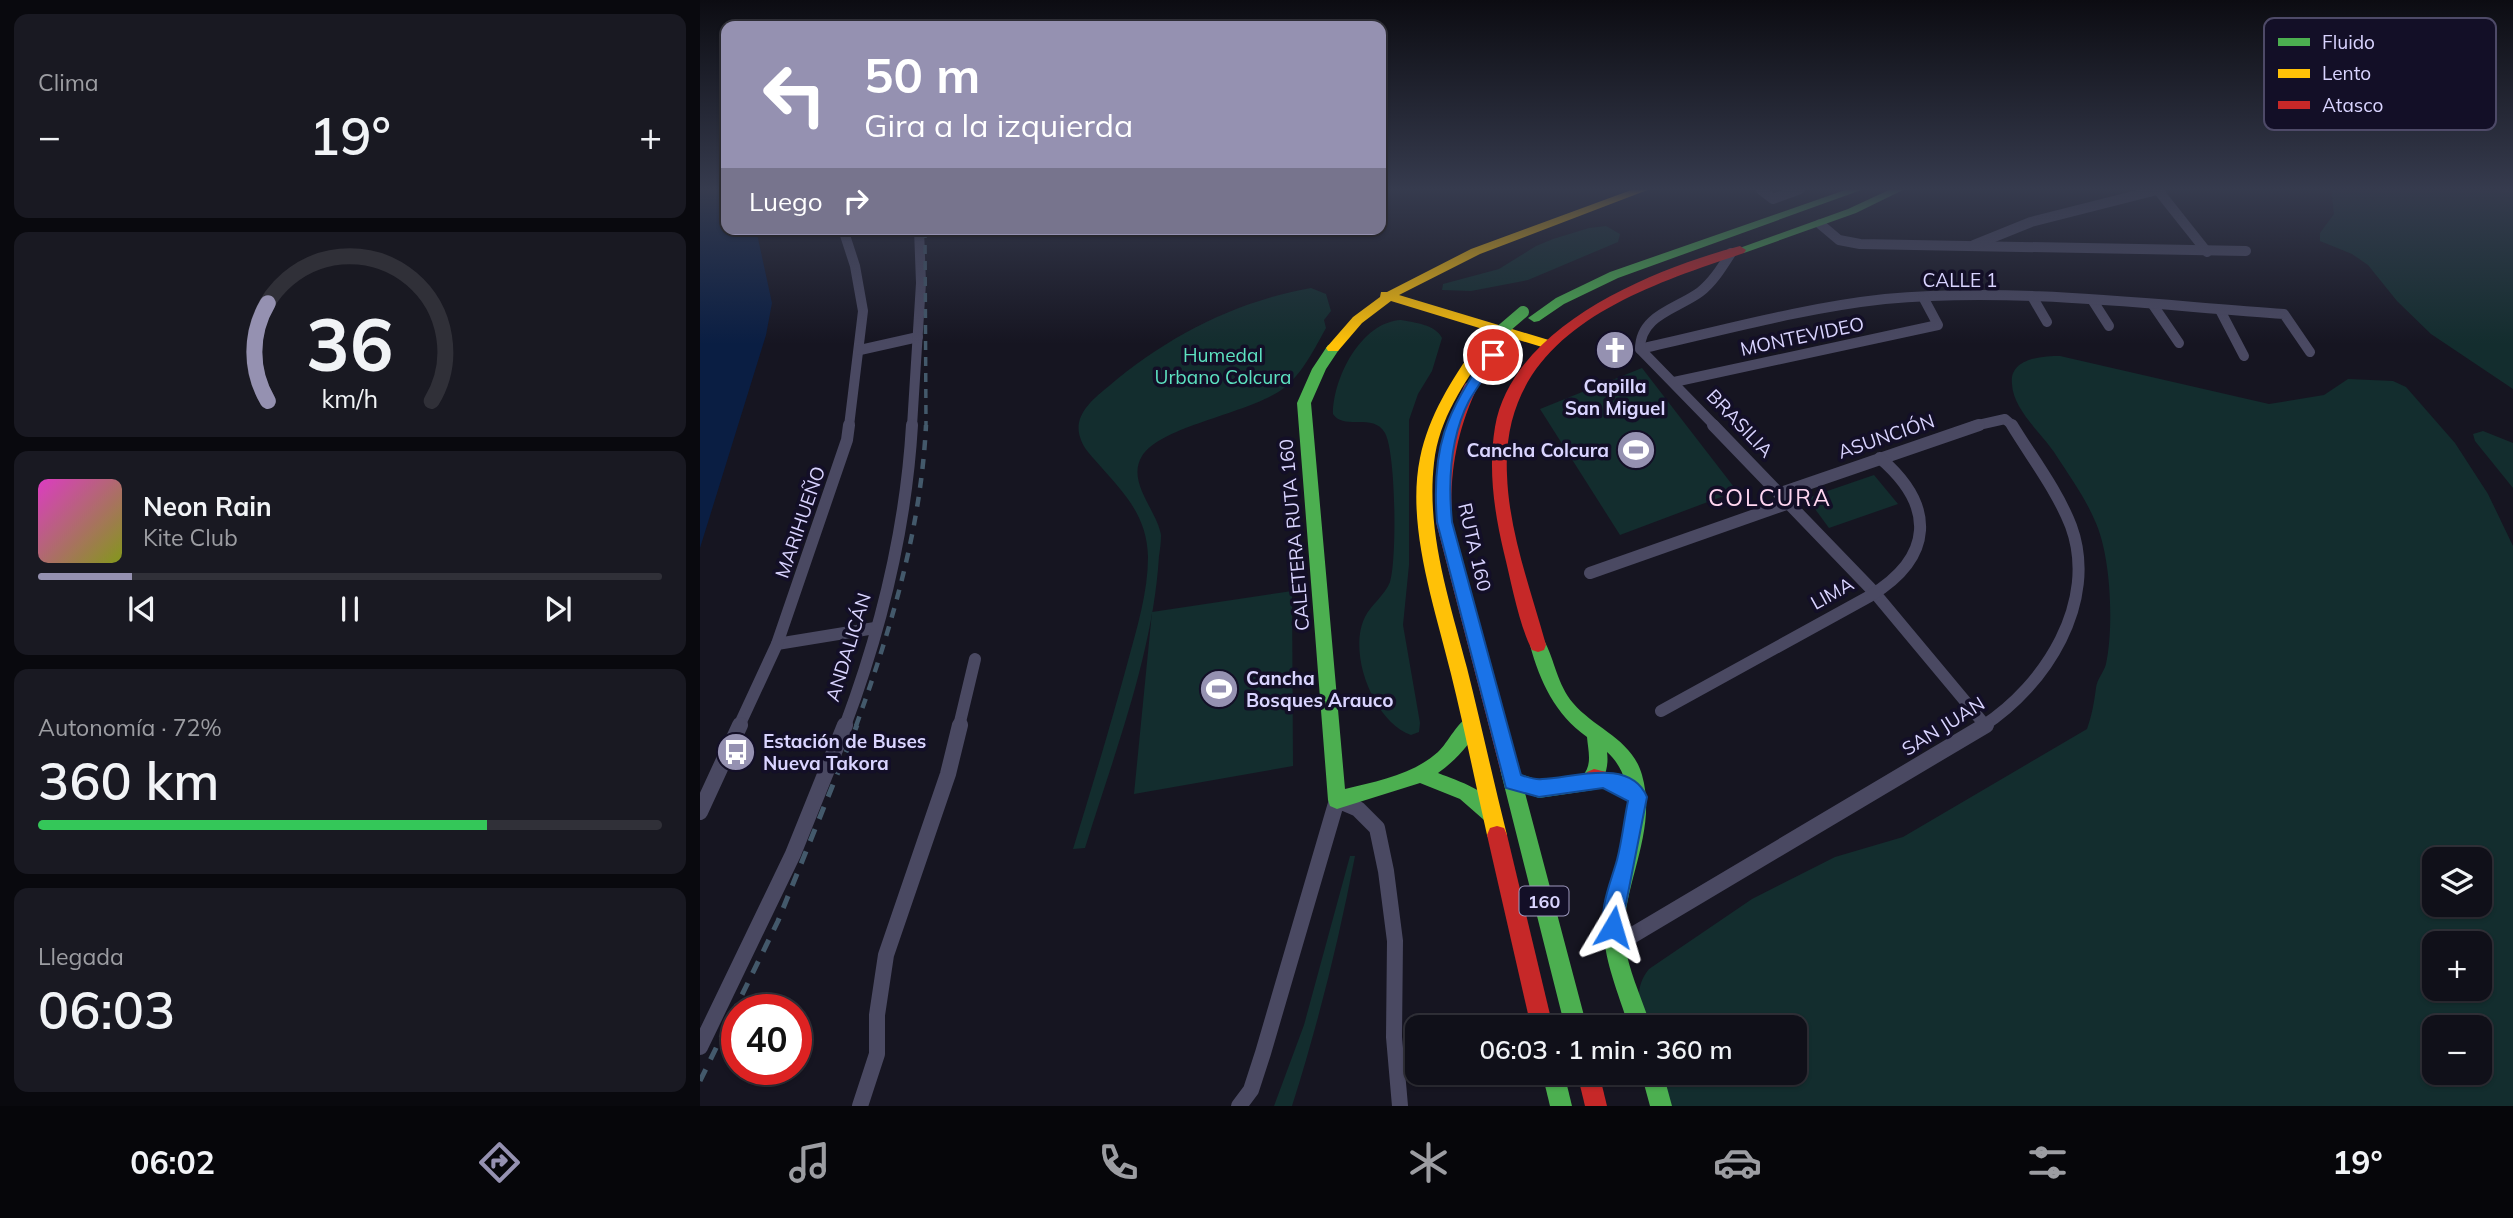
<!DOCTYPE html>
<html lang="es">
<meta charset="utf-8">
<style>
body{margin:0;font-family:Mulish,sans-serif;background:#191922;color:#f1f3f6;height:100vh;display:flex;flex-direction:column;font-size:26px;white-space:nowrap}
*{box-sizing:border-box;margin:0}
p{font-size:23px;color:#9c9da2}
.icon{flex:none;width:38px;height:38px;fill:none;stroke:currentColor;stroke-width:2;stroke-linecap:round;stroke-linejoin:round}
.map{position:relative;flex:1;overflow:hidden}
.drawer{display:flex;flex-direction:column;gap:14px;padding:14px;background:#09090e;width:700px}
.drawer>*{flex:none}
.top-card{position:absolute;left:21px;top:21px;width:665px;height:214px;border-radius:14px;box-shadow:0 2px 5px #0004,0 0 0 2px #303038;background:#9591b1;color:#fff;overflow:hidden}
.fabs{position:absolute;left:1722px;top:847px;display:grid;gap:14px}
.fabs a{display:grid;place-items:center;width:70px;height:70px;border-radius:14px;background:#101019;box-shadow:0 2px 5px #0004,0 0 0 2px #303038;font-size:35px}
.speed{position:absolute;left:21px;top:994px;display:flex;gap:14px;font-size:35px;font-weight:700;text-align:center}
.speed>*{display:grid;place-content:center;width:91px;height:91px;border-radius:50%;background:#101019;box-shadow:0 2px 5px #0004,0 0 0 2px #303038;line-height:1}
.speed .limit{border:10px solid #d22;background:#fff;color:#111}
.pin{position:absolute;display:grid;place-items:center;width:60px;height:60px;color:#fff;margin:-30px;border:4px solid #fff;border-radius:50%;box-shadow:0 2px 7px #0007}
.me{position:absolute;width:77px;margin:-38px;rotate:7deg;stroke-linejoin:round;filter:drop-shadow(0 0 5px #0008)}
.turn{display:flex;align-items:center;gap:24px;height:147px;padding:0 28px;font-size:32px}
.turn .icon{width:91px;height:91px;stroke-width:2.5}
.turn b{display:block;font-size:49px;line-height:60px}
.then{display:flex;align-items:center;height:66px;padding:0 28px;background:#0003;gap:14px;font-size:26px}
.big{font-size:52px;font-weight:600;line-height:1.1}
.drawer .tile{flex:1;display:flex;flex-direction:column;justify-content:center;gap:10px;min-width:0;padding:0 24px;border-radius:14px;background:#191922}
.drawer .dial{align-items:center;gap:0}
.dial svg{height:182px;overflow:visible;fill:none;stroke:#303038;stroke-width:7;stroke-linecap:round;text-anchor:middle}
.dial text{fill:#f1f3f6;stroke:none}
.song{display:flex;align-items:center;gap:21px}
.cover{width:84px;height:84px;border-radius:10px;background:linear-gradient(135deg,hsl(310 70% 55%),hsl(70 70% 35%))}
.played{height:7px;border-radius:4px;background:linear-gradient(90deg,#9591b1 15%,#303038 15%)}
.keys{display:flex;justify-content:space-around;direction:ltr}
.heat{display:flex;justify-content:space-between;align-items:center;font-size:38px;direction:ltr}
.charge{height:10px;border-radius:5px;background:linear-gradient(90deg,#34c759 72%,#303038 0)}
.trip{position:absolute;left:705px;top:1015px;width:402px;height:70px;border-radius:14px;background:#101019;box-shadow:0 2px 5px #0004,0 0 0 2px #303038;font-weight:600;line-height:70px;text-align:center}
.dock{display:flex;height:112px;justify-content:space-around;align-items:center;background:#06060a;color:#9c9da2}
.dock .icon{width:49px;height:49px}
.dock .current{color:#9591b1}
.dock b{font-size:32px;color:#f1f3f6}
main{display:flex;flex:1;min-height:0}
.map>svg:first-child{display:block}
</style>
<main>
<section class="drawer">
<div class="tile"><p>Clima</p>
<div class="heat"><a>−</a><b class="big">19°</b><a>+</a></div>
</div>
<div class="tile dial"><svg viewBox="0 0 100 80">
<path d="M14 69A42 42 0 1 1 86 69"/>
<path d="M14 69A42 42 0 0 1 14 26" stroke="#9591b1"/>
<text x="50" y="56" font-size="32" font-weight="700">36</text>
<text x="50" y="72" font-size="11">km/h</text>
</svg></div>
<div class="tile">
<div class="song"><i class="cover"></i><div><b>Neon Rain</b><p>Kite Club</p></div></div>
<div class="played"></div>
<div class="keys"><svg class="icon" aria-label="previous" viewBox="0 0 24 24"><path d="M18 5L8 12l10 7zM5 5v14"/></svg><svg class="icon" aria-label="pause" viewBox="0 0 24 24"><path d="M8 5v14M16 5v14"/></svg><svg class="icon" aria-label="next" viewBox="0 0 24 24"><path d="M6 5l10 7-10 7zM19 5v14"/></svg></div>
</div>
<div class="tile"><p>Autonomía · 72%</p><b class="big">360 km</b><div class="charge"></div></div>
<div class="tile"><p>Llegada</p><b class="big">06:03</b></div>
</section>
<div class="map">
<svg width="1813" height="1106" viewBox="0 0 1813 1106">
<rect width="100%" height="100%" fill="#161521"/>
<g fill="#132d2e" fill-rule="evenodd">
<polygon points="1631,189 1813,189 1813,389 1731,334 1697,301 1668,265 1652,254 1620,241 1620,233 1634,214"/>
<polygon points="906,226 920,234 918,242 828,280 771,291 742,290 743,284 799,269 836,246 853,239 889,228"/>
<path d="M611 288 626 294 631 311 624 320 626 328C615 348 602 374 584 388 550 414 462 425 442 456 426 482 457 510 461 535 461 542 460 550 459 556 453 655 414 754 385 848L373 849C392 787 411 724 428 661 437 628 448 592 448 557 447 513 421 490 394 459 388 452 383 447 380 437 373 415 393 399 409 386 466 337 536 301 611 288Z"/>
<path d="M701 320C715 323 735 324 742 338L732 371 718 394 709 420V565L703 625 720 723 719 732 711 735C674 722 647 653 665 617 671 605 685 595 690 582 697 560 696 453 685 433 673 412 644 431 633 414 633 378 661 322 701 320Z"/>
<path d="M1360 356 1569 404 1624 395 1648 379 1693 381 1706 387 1755 443 1788 494 1813 546V1106H965L954 1073H1096V1027H943C939 1005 934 987 949 969L1052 899 1135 857 1203 837 1387 729C1392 715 1394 703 1396 688 1397 679 1404 672 1406 664 1414 627 1411 555 1395 521 1385 497 1368 474 1354 452 1341 433 1313 409 1312 384 1309 358 1343 356 1360 356ZM1734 859H1780V905H1734ZM1734 943H1780V989H1734ZM1734 1027H1780V1073H1734Z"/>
<polygon points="942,368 1037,491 920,535 840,409"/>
<polygon points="1783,431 1813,443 1813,488 1775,441 1773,434"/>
<polygon points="1174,475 1198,504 1129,528 1107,498"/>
<polygon points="592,591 593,766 434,794 452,612"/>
<path d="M650 856H655C639 940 618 1024 592 1106H574L604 1025Z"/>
</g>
<polygon fill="#0a1e43" points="0,189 26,189 26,229 56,229 72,303 66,335 0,548"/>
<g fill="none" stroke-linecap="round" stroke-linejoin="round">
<g stroke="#4a4962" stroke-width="10">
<polyline points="1060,189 1073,199 1100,189"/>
<polyline points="1457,189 1507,252"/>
<polyline points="1120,224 1139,240 1160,244 1546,251"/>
<polyline points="143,229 155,266 163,311 149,426"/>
<polyline points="1274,245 1331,222 1461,189"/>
<polyline points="1333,298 1347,322"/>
<polyline points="1393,301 1409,326"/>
<polyline points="1453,305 1479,343"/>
<polyline points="1520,310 1544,356"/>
<path d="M940 349C1021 331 1102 308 1185 299 1317 287 1452 305 1584 314L1610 352"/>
<polyline points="160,350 218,337"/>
<polyline points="974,382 1238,325 1223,297"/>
<polyline points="212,426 221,283 219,229"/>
<path d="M1015 426 940 349C940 315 977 309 1000 292 1013 282 1022 267 1031 253"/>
<polyline points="1274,426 1305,419 1313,426"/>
</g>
<g stroke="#4a4962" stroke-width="12">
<polyline points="1013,425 1174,592 1285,725"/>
<polyline points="1081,493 1279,425"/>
<polyline points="890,573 1089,503"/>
<polyline points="77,644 175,628"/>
<path d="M961 711 1170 596C1234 557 1236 506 1180 458"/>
<polyline points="39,726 77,644 147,440 149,425"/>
<path d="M145 726C181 630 206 527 212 425"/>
<polyline points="259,726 275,659"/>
<path d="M1283 726C1345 686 1399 602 1371 526 1357 490 1332 458 1312 425"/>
</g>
<g stroke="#4a4962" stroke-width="16">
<polyline points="0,812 40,725"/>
<polyline points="916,945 1286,725"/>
<polyline points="0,1047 93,854 145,725"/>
<polyline points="160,1106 177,1054 177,1015 186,955 248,774 260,725"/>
<polyline points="539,1106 551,1090 563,1053 637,800 658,809 677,828 686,871 695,941 694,1037 700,1106"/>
</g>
<g fill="#4caf50" fill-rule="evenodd">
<polygon points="1148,189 1164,189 918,278 864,304 839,321 834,322 828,318 856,298 910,272"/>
<polygon points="1191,189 1205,189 1156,213 1044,253 1036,253 1034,250 1148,209"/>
<path d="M633 344 640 348 626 369 611 403 645 789C678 781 712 775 738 752 749 742 757 721 771 716L777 718 780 724C771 744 756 760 738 773 760 782 790 790 801 814L798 820 791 823 784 820 760 799 720 783 637 809 630 806 628 800 597 403 612 369 628 345Z"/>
<path d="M838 638 844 640C855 661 857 684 873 703 895 729 932 739 942 775 959 834 918 891 925 945 929 972 943 1001 951 1027H929C922 1004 907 967 905 944 899 887 958 798 907 752 909 767 905 781 893 790L839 798 825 793 887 1027H865L800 769 802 763 809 761 816 763 820 774 839 780 882 776C893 766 888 750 887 737 855 714 840 682 830 645L832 640Z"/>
<polygon points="842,1073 864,1073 872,1106 850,1106"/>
<polygon points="941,1073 963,1073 972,1106 950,1106"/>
</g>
<g fill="#ffc107" fill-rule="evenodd">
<polygon points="934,189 950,189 780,254 699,295 852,341 852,347 842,347 691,301 662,323 638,351 628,351 626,348 653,317 680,297 681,292 687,292 771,249"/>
<path d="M781 344 788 348C764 384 739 418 734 463 726 533 750 602 767 668 781 724 793 779 807 835L804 842 797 844 790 842 787 835C775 781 764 727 751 674 735 608 706 526 720 458 729 415 751 381 776 345Z"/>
</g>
<g fill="#c62828" fill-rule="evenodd">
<path d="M1040 246 1046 250 1044 253C934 290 800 334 807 475 809 533 831 590 846 645L844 650 838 652 832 650C819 625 811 581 804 553 794 511 788 469 795 427 812 326 953 269 1040 246Z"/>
<path d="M772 379 779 384C757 429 749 472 752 522L818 769 816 775 809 777 802 775 800 769 736 522V486L740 451 750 417 765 384Z"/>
<path d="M894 769C911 773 940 780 947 797L945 803 938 806 908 790 887 784 885 778 887 772Z"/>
<polygon points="797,826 804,828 807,835 853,1027 831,1027 787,835 790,828"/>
<polygon points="877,1073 899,1073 907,1106 885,1106"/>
</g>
<polyline stroke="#43596b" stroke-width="3.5" stroke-dasharray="9 7" stroke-linecap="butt" points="225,229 226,426"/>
<path stroke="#43596b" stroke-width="4.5" stroke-dasharray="10 9" stroke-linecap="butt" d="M156 726C191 629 221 529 226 425"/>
<polyline stroke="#43596b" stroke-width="5" stroke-dasharray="13 11" stroke-linecap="butt" points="0,1081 78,921 157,725"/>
<polyline stroke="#4caf50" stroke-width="12" points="781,348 823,312"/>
</g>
<linearGradient id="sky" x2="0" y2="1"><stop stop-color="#0c0c12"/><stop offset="0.55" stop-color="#363b4e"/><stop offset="1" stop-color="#363b4e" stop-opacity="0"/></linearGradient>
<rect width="1813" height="344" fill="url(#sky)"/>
<path fill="#1a73e8" stroke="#114b97" stroke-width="2" d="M793 351 799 355C790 370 778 385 769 401 750 438 748 482 752 522L821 775C827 777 835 780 842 779 873 778 930 757 947 797L920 934 913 937 906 934C897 912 911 882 917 860 922 841 924 820 928 801L903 788 839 797 806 788 737 522C731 447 746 413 788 352Z"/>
<defs>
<g id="church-disc" transform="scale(2.0125)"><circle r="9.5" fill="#9591b1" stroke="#130f27"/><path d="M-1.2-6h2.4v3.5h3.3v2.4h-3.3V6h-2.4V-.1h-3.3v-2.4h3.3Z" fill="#fff"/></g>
<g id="stadium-disc" transform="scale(2.0125)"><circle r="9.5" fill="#9591b1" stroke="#130f27"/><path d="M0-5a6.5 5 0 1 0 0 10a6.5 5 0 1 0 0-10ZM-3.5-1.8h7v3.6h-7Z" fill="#fff"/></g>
<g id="bus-disc" transform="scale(2.0125)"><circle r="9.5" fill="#9591b1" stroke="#130f27"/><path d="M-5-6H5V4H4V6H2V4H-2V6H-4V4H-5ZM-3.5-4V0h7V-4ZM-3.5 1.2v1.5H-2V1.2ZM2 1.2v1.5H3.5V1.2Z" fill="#fff"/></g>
</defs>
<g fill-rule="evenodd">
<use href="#church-disc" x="915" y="350"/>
<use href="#stadium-disc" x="936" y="450"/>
<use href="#stadium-disc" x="519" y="689"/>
<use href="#bus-disc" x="36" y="752"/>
</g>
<g text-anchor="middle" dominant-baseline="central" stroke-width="7" stroke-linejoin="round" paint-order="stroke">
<rect fill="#130f27" stroke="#9e99be" stroke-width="2" x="819.5" y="886.5" width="49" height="29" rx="5"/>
<g font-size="18" font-weight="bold" fill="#d9d4ff">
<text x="844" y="901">160</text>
</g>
<g font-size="19" fill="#d9d4ff" stroke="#130f27">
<text x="1260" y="280">CALLE 1</text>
<text transform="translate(1102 336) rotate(-12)">MONTEVIDEO</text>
<text transform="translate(1040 423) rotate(46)">BRASILIA</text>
<text transform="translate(1186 436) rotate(-19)">ASUNCIÓN</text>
<text transform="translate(100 522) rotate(-71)">MARIHUEÑO</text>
<text transform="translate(594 535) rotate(-95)">CALETERA RUTA 160</text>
<text transform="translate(775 547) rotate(77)">RUTA 160</text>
<text transform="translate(1132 593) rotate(-29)">LIMA</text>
<text transform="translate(148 647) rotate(-73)">ANDALICÁN</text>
<text transform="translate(1243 726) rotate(-32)">SAN JUAN</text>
</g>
<g font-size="19" fill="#5de3c1" stroke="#130f27">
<text x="523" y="355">Humedal<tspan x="523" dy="22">Urbano Colcura</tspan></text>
</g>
<g font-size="19" font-weight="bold" fill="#d9d4ff" stroke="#130f27" text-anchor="start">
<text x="915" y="386" text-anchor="middle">Capilla<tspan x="915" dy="22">San Miguel</tspan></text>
<text x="909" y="450" text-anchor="end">Cancha Colcura</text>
<text x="546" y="678">Cancha<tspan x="546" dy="22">Bosques Arauco</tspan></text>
<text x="63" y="741">Estación de Buses<tspan x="63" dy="22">Nueva Takora</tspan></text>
</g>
<g font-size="23" letter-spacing="2" fill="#ffd6f0" stroke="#130f27">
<text x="1070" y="497">COLCURA</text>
</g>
</g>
<rect x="1564" y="18" width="232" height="112" rx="10" fill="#130f27" stroke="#4e4a68" stroke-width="2"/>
<rect x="1578" y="38" width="32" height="8" fill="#4caf50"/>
<rect x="1578" y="69" width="32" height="9" fill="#ffc107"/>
<rect x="1578" y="101" width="32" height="8" fill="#c62828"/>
<g font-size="19" fill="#d9d4ff">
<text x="1622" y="49">Fluido</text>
<text x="1622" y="80">Lento</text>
<text x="1622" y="112">Atasco</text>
</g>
</svg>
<div class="fabs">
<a><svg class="icon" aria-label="layers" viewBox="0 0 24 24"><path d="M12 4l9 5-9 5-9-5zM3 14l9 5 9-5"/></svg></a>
<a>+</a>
<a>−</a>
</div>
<div class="speed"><div class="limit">40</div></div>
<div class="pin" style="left:793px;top:355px;background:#d93025"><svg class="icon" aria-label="arrive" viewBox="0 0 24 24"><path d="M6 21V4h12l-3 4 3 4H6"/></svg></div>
<svg class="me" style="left:913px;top:927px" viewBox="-20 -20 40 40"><path d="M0-17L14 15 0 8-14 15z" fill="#1a73e8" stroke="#fff" stroke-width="4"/></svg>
<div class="trip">06:03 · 1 min · 360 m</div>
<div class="top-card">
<div class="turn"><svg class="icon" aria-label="left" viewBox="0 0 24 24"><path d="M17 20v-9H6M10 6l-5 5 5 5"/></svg><div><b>50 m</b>Gira a la izquierda</div></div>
<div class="then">Luego<svg class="icon" aria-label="right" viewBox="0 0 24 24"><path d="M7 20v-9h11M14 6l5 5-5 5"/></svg></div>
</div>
</div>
</main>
<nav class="dock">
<b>06:02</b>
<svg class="icon current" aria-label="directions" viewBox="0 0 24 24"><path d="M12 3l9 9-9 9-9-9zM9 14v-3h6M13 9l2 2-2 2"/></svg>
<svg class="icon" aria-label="music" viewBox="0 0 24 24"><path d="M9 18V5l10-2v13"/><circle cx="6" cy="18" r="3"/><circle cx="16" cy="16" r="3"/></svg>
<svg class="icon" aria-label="phone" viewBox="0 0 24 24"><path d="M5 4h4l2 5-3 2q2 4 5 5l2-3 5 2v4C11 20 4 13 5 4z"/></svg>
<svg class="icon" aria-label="climate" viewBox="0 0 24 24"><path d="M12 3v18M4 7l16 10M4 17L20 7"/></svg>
<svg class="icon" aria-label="car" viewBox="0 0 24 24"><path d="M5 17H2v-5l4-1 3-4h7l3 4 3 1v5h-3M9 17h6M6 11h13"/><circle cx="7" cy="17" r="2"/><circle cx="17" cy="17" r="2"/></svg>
<svg class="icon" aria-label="filters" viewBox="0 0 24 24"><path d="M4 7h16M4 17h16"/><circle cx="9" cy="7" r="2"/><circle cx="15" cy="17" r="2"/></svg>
<b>19°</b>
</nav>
